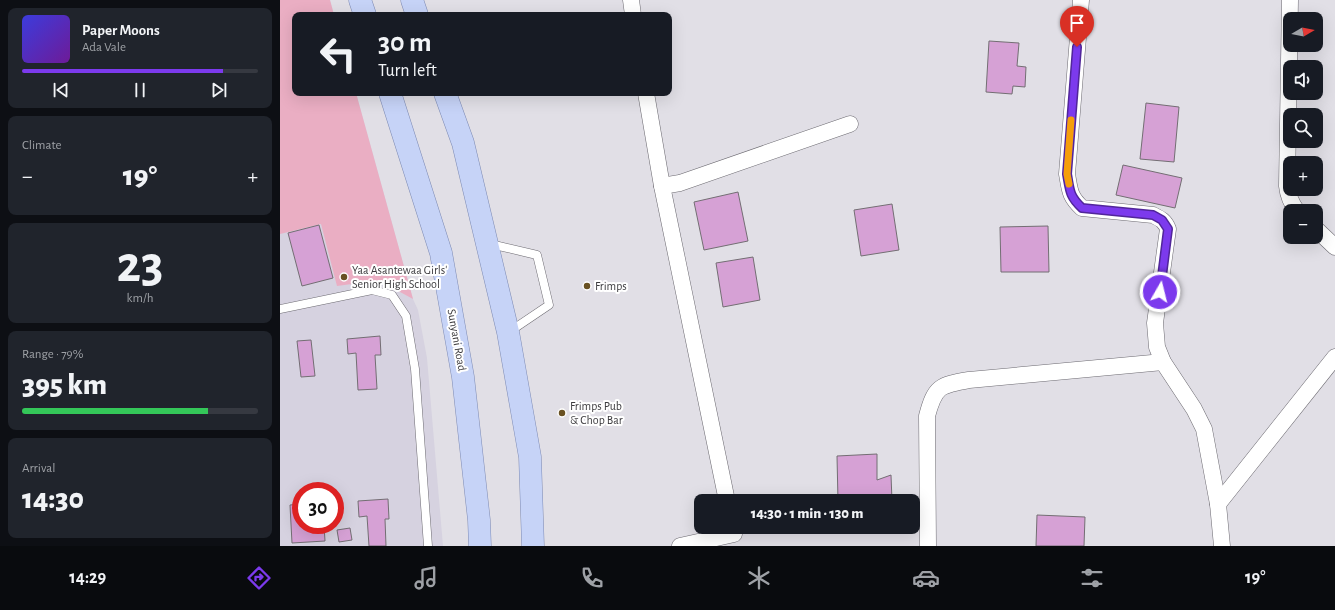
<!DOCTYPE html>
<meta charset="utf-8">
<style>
body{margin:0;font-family:"Alegreya Sans",sans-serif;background:#20242c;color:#f1f3f6;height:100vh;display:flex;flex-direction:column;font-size:15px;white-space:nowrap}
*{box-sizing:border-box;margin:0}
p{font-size:13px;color:#9ea1a6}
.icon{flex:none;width:22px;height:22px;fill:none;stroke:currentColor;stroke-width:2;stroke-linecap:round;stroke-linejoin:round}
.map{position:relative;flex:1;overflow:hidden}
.side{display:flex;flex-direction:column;gap:8px;padding:8px;background:#0d0f14;width:280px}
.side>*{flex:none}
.guide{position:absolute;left:12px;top:12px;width:380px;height:84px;border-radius:8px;box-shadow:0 4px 16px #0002;background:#171b24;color:#f1f3f6;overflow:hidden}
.needle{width:26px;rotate:80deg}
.fabs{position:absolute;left:1003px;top:12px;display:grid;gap:8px}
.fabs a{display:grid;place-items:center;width:40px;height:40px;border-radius:8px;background:#171b24;box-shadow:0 4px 16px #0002;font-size:20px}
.speed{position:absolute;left:12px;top:482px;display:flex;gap:8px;font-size:20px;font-weight:700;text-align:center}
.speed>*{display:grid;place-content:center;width:52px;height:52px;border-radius:50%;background:#171b24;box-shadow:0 4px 16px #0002;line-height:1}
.speed .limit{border:6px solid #d22;background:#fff;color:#111}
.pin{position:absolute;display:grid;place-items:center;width:34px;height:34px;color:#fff;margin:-41px -17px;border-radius:50% 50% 50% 0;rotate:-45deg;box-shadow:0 0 4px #0007}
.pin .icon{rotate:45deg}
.me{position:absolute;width:44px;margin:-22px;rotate:8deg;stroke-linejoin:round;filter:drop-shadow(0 0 3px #0008)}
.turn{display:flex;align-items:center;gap:14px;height:84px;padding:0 20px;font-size:18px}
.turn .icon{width:52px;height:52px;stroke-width:2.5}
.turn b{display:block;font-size:28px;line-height:34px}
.big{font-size:30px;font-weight:800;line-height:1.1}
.side .tile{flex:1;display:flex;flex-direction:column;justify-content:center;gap:6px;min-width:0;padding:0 14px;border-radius:8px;background:#20242c}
.side .dial{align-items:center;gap:0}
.dial b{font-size:52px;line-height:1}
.song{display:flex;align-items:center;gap:12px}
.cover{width:48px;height:48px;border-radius:6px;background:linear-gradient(135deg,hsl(240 70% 55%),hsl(280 70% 35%))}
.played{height:4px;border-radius:2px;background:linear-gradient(90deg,#7c3aed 85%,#363941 85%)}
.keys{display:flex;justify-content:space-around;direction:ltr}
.heat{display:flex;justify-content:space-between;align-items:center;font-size:22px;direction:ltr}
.charge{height:6px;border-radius:3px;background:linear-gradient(90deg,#34c759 79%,#363941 0)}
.trip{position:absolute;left:414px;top:494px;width:226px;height:40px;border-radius:8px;background:#171b24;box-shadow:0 4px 16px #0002;font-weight:800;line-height:40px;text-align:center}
.tab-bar{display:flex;height:64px;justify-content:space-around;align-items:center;background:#090b0e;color:#9ea1a6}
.tab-bar .icon{width:28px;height:28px}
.tab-bar .on{color:#7c3aed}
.tab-bar b{font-size:18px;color:#f1f3f6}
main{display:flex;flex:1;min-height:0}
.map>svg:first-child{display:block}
</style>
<main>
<section class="side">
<div class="tile">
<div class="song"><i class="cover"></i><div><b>Paper Moons</b><p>Ada Vale</p></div></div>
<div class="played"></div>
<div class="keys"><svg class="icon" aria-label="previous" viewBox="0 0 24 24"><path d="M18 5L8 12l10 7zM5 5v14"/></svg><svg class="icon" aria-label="pause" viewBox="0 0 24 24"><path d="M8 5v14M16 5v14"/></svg><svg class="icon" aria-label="next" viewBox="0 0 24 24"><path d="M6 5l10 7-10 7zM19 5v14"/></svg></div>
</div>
<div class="tile"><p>Climate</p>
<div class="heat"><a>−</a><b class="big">19°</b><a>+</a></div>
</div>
<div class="tile dial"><b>23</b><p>km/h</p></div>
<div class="tile"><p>Range · 79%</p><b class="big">395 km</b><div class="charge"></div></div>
<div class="tile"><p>Arrival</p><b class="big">14:30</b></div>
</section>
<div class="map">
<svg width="1055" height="546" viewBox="0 0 1055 546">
<rect width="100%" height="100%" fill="#e1dfe6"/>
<path fill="#d6d2e0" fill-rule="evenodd" d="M0 0H50L54 15H15V93H76L133 299 138 310 147 358 163 546H0ZM21 491H55V525H21Z"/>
<polygon fill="#eaaec3" points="0,0 50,0 54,15 15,15 15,93 76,93 133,299 109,286 94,281 57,286 41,224 0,234"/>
<g fill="#d6a1d5" stroke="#736e73">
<polygon points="709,41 739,43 737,66 746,67 745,87 733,86 732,94 706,92"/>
<polygon points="866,103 899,107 894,162 860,159"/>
<polygon points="843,165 902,178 895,208 836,195"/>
<polygon points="458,192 468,241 424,250 414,202"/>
<polygon points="612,204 619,250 581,256 574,210"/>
<polygon points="39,225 53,278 22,286 8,233"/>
<polygon points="768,226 769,272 721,272 720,227"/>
<polygon points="473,257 480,300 443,307 436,263"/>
<polygon points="100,336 101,355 95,355 97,389 78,390 76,353 68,354 67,339"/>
<polygon points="31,340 35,376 21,377 17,341"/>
<polygon points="597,454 597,480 611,475 612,501 558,501 557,456"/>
<polygon points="108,499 109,519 105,519 106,546 89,546 87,516 79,517 78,501"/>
<polygon points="21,504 21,525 44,525 45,541 12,543 10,505"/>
<polygon points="757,515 805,517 804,546 756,546"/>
<polygon points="70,528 72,540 59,542 57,530"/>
</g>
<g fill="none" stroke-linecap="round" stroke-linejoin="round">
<g stroke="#6c6a71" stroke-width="9">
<g id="lane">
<polyline points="210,244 257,255 269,305 229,332"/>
<polyline points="0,309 92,290 112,295 126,316 135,369 148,546"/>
</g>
</g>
<g stroke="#6c6a71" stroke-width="17">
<g id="street">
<polyline points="351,0 353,15"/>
<path d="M801 0 787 174C790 190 789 196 802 208L873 215C881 219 885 221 888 229L875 323 877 347 883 362 914 409 924 429 938 504 942 546"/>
<path d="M1010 0 1007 186C1008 196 1011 203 1017 211"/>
<polyline points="366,93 382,186"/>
<polyline points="1036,229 1055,247"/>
<polyline points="447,501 382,186 400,183 570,124"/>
<polyline points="938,504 1055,357"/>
<polyline points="400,546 454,534"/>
<path d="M648 546 647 416C655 386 660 385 689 380L883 362"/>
</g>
</g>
<g stroke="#7d8ab3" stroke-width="23">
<g id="primary">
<polyline points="80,0 85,15"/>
<polyline points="132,0 137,15"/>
<polyline points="110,93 161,253 183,377 199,520 200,546"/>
<polyline points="165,93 183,143 228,332 250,457 253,546"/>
</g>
</g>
<use href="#lane" stroke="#fff" stroke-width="8"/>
<use href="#street" stroke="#fff" stroke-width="16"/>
<use href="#primary" stroke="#c6d3f7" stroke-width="22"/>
</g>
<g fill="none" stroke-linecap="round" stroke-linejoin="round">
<g stroke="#51269a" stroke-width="10">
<path id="route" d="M797 47 787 174C790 190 789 196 802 208L873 215 882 220 888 229 880 292"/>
</g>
<use href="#route" stroke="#7c3aed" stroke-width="7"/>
<polyline stroke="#f59e0b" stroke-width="7" points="789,184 787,174 791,120"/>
</g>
<g fill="#695122" stroke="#fff" stroke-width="1.5">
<circle cx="64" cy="277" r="4"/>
<circle cx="307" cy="286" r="4"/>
<circle cx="282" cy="413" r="4"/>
</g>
<g text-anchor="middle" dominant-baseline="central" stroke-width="4" stroke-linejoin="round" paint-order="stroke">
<g font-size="12" fill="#3c3b3e" stroke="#fff" text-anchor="start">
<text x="72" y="270">Yaa Asantewaa Girls'<tspan x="72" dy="14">Senior High School</tspan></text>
<text x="315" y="286">Frimps</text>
<text x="290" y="406">Frimps Pub<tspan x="290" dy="14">&amp; Chop Bar</tspan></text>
</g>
<g font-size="12" fill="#3c3b3e" stroke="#fff">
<text transform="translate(177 340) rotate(80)">Sunyani Road</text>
</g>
</g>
</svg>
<div class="fabs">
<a><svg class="needle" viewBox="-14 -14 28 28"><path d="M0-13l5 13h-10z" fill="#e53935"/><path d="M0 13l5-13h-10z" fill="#9ea1a6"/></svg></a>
<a><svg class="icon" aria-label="sound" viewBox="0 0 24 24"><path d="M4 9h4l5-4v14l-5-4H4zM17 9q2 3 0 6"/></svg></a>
<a><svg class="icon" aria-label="search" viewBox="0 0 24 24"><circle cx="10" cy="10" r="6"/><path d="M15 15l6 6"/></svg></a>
<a>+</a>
<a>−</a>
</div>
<div class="speed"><div class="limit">30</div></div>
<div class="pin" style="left:797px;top:47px;background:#d93025"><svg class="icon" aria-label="arrive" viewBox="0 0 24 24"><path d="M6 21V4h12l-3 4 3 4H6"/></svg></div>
<svg class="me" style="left:880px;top:292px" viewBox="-20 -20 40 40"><circle r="17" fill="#7c3aed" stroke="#fff" stroke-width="3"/><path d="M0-11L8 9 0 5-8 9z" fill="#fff"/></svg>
<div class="trip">14:30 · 1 min · 130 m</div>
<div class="guide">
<div class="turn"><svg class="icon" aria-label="left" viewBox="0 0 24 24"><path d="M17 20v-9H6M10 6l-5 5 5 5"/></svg><div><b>30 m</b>Turn left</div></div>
</div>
</div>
</main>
<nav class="tab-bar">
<b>14:29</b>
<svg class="icon on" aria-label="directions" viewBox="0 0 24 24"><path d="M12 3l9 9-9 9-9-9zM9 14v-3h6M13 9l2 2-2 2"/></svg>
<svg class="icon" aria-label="music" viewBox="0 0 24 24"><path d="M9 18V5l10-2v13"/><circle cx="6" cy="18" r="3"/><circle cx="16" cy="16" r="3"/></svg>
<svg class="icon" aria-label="phone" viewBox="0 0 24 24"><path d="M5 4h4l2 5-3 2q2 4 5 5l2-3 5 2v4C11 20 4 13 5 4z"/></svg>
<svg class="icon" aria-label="climate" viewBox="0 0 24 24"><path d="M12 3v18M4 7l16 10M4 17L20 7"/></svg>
<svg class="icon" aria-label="car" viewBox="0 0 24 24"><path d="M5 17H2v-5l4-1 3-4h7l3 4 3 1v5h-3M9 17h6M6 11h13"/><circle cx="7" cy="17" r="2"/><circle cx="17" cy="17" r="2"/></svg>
<svg class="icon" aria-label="filters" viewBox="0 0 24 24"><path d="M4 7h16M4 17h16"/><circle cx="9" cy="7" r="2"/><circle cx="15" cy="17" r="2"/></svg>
<b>19°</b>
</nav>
